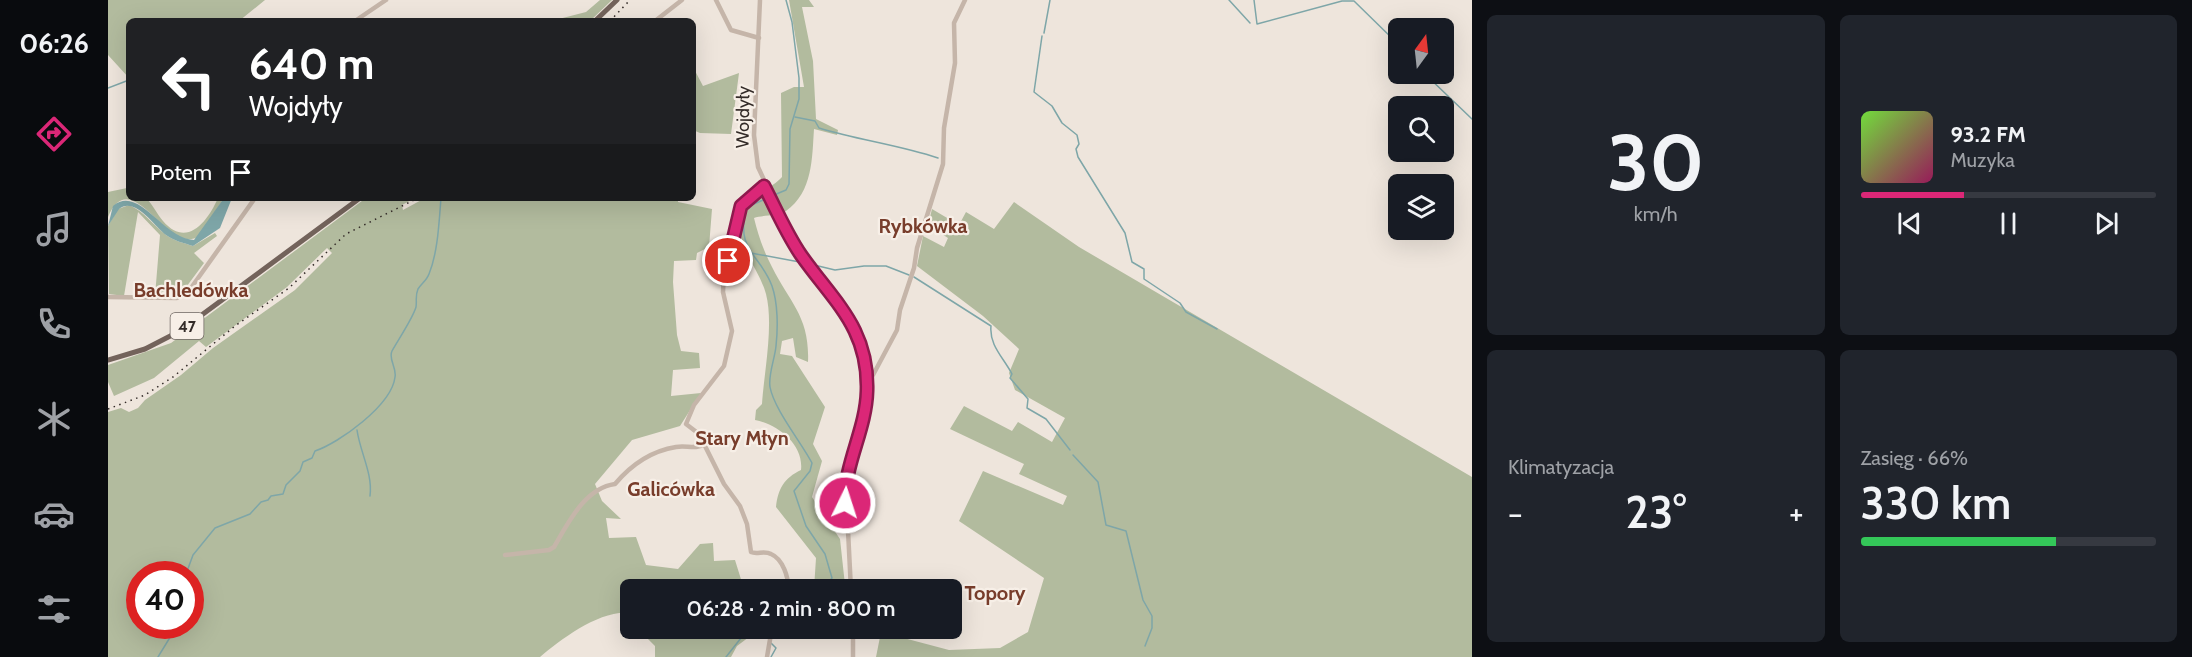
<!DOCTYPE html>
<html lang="pl">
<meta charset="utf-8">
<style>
body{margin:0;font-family:Cabin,sans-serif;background:#20242c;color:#f1f3f6;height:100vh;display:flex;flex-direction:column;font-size:22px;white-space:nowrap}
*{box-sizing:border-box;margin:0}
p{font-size:20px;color:#9ea1a6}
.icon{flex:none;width:33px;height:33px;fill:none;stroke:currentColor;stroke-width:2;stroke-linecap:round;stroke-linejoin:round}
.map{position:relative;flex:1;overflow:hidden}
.sheet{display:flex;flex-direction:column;gap:15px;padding:15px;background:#0d0f14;width:720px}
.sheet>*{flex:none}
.top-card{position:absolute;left:18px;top:18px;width:570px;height:183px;border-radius:9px;box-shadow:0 6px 24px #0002;background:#202124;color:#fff;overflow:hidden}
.needle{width:39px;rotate:15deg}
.fabs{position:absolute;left:1280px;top:18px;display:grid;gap:12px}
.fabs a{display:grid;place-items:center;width:66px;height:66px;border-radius:9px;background:#171b24;box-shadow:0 6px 24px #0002;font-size:30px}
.speed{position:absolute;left:18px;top:561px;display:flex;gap:12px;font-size:30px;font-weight:700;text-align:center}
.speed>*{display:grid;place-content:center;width:78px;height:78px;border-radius:50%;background:#171b24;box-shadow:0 6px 24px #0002;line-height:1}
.speed .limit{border:9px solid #d22;background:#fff;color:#111}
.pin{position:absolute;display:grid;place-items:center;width:51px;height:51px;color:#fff;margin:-26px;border:3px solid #fff;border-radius:50%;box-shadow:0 2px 6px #0007}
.me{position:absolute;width:66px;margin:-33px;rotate:4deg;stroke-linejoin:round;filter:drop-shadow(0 0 4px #0008)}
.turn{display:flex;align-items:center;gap:21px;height:126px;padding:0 24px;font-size:27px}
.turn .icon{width:78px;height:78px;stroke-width:2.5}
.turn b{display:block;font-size:42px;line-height:51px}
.then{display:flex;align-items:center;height:57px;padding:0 24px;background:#0003;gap:12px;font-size:22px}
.big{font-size:45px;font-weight:600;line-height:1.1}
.sheet .widget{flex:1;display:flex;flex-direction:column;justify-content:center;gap:9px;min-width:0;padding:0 21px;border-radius:9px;background:#20242c}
.sheet .dial{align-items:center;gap:0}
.dial b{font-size:78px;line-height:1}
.song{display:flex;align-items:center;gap:18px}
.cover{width:72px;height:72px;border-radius:9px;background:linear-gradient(135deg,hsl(100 70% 55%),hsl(330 70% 35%))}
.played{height:6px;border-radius:3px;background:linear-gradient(90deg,#db2777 35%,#363941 35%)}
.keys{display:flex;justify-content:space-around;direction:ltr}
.heat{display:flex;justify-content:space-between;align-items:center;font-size:33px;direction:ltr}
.charge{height:9px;border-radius:4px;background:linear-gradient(90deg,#34c759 66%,#363941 0)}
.sheet .tiles{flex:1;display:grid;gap:15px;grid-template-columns:repeat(2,1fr)}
.trip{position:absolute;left:512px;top:579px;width:342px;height:60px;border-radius:9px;background:#171b24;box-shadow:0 6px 24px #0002;font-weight:600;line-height:60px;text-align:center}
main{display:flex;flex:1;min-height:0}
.menu{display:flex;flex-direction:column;width:108px;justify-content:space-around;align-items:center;background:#090b0e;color:#9ea1a6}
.menu .icon{width:42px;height:42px}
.menu .on{color:#db2777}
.menu b{font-size:27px;color:#f1f3f6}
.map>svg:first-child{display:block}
</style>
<main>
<nav class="menu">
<b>06:26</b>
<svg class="icon on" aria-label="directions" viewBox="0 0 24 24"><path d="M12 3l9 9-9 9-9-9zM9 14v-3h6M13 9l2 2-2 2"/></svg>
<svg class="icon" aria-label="music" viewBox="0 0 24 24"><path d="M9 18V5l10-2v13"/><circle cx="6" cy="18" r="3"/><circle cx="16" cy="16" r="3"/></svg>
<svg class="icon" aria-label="phone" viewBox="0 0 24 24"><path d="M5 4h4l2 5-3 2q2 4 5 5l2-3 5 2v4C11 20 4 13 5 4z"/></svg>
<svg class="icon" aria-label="climate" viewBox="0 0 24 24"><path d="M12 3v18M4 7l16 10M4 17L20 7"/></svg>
<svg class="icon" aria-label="car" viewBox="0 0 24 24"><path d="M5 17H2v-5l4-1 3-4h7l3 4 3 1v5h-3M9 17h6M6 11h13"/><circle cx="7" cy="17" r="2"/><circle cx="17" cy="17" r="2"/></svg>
<svg class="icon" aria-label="filters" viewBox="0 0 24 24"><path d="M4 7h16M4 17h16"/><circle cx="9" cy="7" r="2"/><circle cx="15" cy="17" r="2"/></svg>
</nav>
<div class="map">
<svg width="1364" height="657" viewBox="0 0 1364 657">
<rect width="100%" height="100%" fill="#eee5dc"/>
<g fill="#b2bb9e" fill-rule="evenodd">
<polygon points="0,0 157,0 131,21 21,21 21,78 0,55"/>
<polygon points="492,0 504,0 482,21 443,21 478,12"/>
<path d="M681 0H701L706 7H694L705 61 708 119 730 130 729 135 706 129C704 158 705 192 678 211 671 216 654 215 646 218 650 235 656 252 664 267 682 303 702 317 700 362L688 357 685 338 674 341 672 354 684 356 717 407 705 444 714 461 704 497 732 539 737 585 734 589H706L708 558 668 507C670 489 676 478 693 470 696 444 669 424 647 420L648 410 654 404C656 372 666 325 658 294 650 264 621 242 636 208 642 194 664 189 674 177L673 93 686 87H696Z"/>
<polygon points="585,67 595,86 631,73 623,134 592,133 585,130"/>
<path d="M19 188 21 198H38C45 205 49 214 55 221 79 249 100 221 110 198H116L91 236C60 258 24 161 0 217V192Z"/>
<path d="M258 198H307L294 205 295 210 317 198H570V202L604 209 601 247 589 253 588 260 566 261 565 282 569 335 573 351 591 353 592 368 565 370 563 396 593 393 572 426 524 440 487 484 494 501 513 519 498 518 501 538 528 537 538 565 570 569 592 544 605 543 606 561 627 560 636 589 522 590V613C493 609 453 639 432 657H0V412L13 408 21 412 30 408 37 400 73 375 105 348 187 290 224 253 219 248 179 287 98 347 91 341 46 378 6 396 0 382V365L63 343ZM32 574H82V626H32Z"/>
<polygon points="906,202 971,247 1364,477 1364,657 768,657 773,632 841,650 892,648 920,632 936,578 851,521 875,471 955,505 959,496 911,474 916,464 842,429 856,406 904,431 910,422 944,442 957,418 907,390 901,373 911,349 875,316 809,266 815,236 836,247 840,238 820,225 824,209 851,225 858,212 886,229"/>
<path d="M21 205C36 211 46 226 58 235 66 241 76 243 85 246L107 233 109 236 86 253 96 263 73 294 69 296 67 291 54 292 53 296H47L52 235 30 212 16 296 1 294 0 226 10 209Z"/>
<path d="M537 628 703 629C689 641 662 637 645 634L629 646 623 657H547V646L537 636Z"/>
</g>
<path fill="#7ea6a8" d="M116 198H124L112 228 85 246C76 243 66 241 58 235 46 226 27 196 11 209L0 226 5 206C31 184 55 239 86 240Z"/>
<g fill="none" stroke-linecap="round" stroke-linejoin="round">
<g stroke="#7ea6a8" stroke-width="1.5">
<polyline points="1121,0 1142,23"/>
<polyline points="1146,0 1149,24 1234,1 1246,1 1290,44"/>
<polyline points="936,33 942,0"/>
<polyline points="934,36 926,92 944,106 954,123 969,135 971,144 968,149 970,157 1017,233 1024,262 1036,269 1036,279 1072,303 1078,312 1109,329"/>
<polyline points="1317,74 1364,119"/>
<polyline points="0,88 21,80"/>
<path d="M687 117 707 121 711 128C750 140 791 145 830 158"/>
<polyline points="666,195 678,190 681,184 682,129 691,99 691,78 684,22 678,0"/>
<path d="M662 197 639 207C626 250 653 255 664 286 670 303 670 328 668 346 667 358 660 375 662 387 666 409 693 442 704 463L702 471 686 491 698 526 717 554 724 578 714 590"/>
<polyline points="643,253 697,263"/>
<polyline points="702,264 727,270 756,266 778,266 801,275"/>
<path d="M806 277 883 326C881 345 895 357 904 374L902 378 920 399 919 408 938 419 962 450"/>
<path d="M249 430C252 452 265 474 262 496"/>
<polyline points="965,455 990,482 998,525 1018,531 1019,535 1035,600 1044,616 1044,628 1037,646"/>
<path d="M78 574 85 555 107 528 142 514 153 502 160 500 163 496 175 494 178 485 192 471 195 462 204 458 207 451C231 443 284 405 287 377 289 368 280 359 284 351 290 340 305 318 308 307 309 300 307 296 310 289 313 284 319 280 321 274 330 252 331 222 333 198"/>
<polyline points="666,630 678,631 694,628"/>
<polyline points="50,657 69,626"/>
<polyline points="618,657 633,638 651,628"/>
<polyline points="663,657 668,648 663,643"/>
</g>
<g stroke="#c5b5a9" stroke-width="4.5">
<polyline points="608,0 623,30 651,38"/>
<polyline points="652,0 646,135 650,167 687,246 744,321 758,364 758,406 741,468 738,490 743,590"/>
<polyline points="247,21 278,0"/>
<polyline points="547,21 574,0"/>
<path d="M656 186 633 206 616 273 615 292 624 331 616 366 586 405 578 424 591 434 616 484 632 506 639 524 643 552C649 555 656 550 663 554 675 559 681 578 680 590"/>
<polyline points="0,297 69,298 83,288 147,198"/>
<polyline points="759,376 765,375 789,330 792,310 806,268 809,248 835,164 836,128 847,63 846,23 857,0"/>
<path d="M397 555 441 550 446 547C460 523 477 488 507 484 523 465 543 451 568 447 579 445 587 450 597 444"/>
<polyline points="659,657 664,628"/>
<polyline points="745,657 745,628"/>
</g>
<g stroke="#73635b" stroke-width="5">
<polyline points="487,21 509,0"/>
<polyline points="0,360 37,349 72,331 252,198"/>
</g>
<g stroke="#332b28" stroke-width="1.5" stroke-dasharray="1.5 4.5" stroke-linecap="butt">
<polyline points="502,21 522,0"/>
<polyline points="0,409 37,395 65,377 127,326 181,288 238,234 310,198"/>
</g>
</g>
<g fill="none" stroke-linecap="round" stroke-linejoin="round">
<g stroke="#8e194d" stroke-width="15">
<path id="route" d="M620 261 633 206 656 186C668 209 678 233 693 255 726 302 761 328 759 391 758 430 736 464 737 503"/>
</g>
<use href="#route" stroke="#db2777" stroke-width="10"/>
</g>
<g text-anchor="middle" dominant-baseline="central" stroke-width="4.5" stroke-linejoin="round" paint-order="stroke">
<rect fill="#f7efe7" stroke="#6e6661" stroke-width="1.5" x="62.5" y="313" width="33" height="26" rx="4.5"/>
<g font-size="16" font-weight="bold" fill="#332b28">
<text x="79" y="326">47</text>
</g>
<g font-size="18" fill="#332b28" stroke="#f7efe7">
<text transform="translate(635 117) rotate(-89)">Wojdyły</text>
</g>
<g font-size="20" font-weight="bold" fill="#783d2b" stroke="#f7efe7">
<text x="815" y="226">Rybkówka</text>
<text x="83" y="290">Bachledówka</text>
<text x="634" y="438">Stary Młyn</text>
<text x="563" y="489">Galicówka</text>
<text x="887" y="593">Topory</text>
</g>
</g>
</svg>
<div class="fabs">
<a><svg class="needle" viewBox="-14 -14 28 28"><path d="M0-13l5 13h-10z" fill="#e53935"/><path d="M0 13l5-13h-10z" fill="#9ea1a6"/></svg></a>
<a><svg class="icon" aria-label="search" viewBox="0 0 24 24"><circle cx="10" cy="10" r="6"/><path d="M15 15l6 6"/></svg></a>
<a><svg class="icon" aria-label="layers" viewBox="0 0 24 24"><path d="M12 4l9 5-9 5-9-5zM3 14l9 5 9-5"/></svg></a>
</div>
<div class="speed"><div class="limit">40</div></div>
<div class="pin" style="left:620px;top:261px;background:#d93025"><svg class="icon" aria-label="arrive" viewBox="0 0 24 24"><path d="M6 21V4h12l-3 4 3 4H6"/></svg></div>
<svg class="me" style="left:737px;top:503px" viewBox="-20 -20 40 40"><circle r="17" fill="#db2777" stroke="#fff" stroke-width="3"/><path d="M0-11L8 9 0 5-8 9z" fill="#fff"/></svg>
<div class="trip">06:28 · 2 min · 800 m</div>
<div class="top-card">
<div class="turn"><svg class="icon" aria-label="left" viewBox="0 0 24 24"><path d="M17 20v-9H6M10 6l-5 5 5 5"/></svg><div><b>640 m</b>Wojdyły</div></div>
<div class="then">Potem<svg class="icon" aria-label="arrive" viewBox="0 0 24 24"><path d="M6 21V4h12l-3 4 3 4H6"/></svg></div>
</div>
</div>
<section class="sheet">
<div class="tiles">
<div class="widget dial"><b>30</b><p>km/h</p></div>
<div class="widget">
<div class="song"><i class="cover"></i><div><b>93.2 FM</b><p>Muzyka</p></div></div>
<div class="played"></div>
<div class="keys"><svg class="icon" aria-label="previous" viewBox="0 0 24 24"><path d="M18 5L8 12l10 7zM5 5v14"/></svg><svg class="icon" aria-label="pause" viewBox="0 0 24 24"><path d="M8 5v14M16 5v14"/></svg><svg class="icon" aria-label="next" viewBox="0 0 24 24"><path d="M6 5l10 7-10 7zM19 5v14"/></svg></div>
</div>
<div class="widget"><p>Klimatyzacja</p>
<div class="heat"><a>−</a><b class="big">23°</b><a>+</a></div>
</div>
<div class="widget"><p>Zasięg · 66%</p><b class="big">330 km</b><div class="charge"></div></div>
</div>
</section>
</main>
